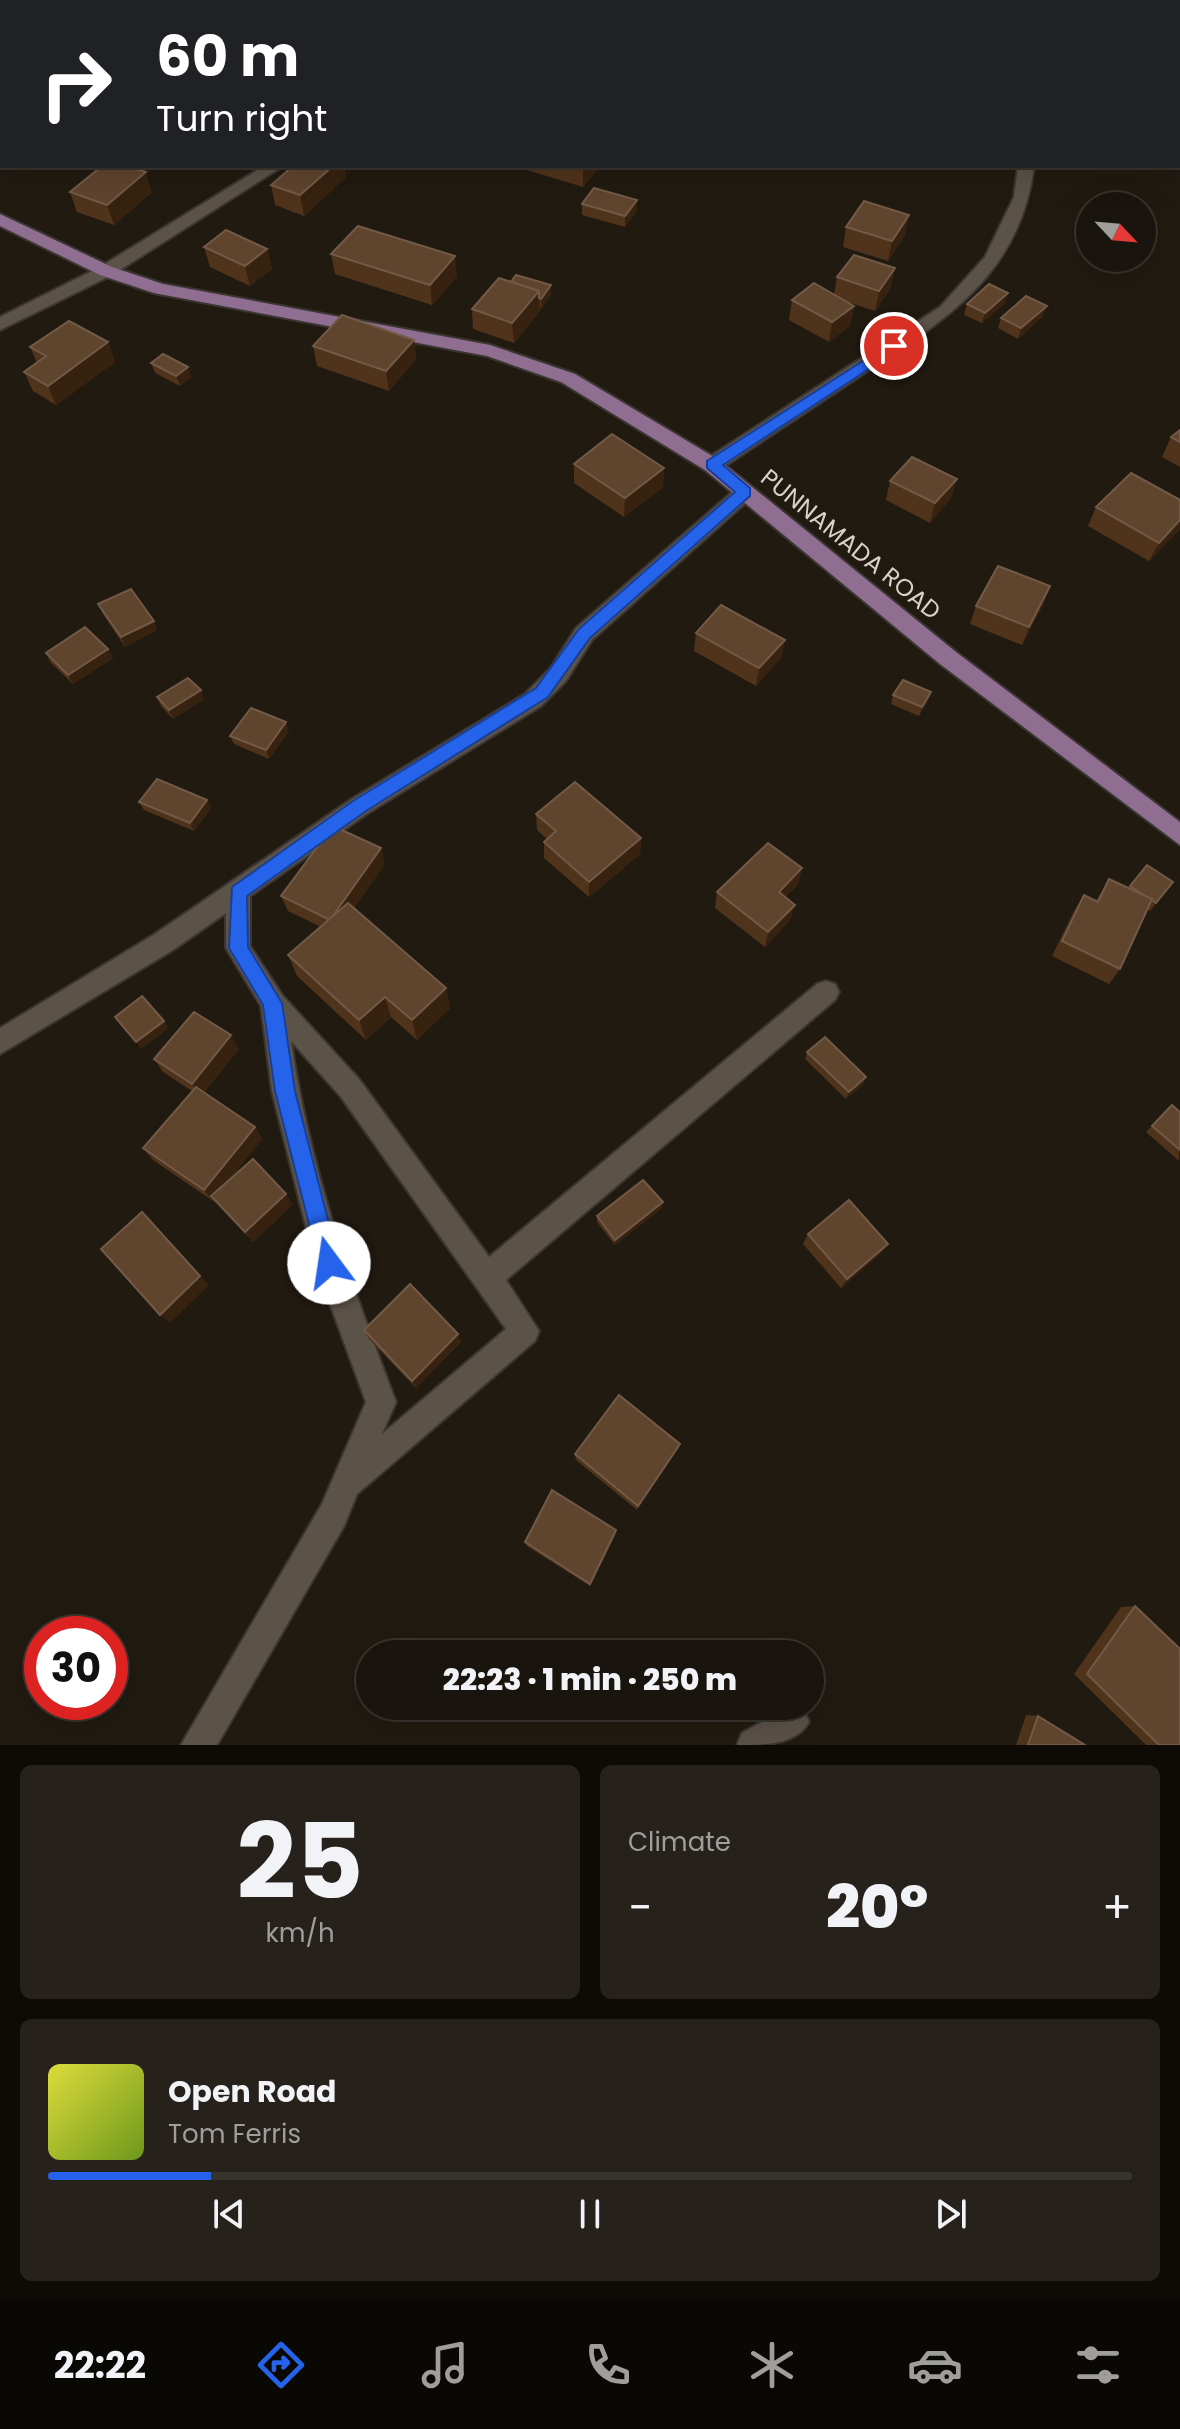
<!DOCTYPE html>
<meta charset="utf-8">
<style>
body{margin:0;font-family:Poppins,sans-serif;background:#26211b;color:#f1f3f6;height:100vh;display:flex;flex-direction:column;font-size:30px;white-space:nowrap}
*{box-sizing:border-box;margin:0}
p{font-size:26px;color:#9f9e9d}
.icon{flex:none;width:44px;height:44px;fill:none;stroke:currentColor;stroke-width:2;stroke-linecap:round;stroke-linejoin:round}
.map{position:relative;height:1745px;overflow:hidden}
.details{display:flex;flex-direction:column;gap:20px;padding:20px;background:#0e0b07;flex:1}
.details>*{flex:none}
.guide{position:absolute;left:0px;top:0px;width:1180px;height:168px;box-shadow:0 8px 32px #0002,0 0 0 2px #37332e;background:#202124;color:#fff;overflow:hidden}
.needle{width:52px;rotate:116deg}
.fabs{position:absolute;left:1076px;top:192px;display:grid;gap:16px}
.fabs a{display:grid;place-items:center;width:80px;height:80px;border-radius:50%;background:#19140d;box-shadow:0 8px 32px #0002,0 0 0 2px #37332e;font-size:40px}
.speed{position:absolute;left:24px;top:1616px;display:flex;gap:16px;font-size:40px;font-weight:700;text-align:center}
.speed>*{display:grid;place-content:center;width:104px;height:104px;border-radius:50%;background:#19140d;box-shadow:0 8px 32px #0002,0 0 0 2px #37332e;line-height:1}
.speed .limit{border:12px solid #d22;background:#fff;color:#111}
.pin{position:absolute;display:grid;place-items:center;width:68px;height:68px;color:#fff;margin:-34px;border:4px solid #fff;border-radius:50%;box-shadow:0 2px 8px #0007}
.me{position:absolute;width:88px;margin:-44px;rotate:346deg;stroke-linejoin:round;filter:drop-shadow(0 0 6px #0008)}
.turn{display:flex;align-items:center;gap:28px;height:168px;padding:0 24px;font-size:36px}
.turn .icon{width:104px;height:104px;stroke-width:2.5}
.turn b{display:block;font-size:56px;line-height:68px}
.big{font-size:60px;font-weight:800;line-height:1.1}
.details .tile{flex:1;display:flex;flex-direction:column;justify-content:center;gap:12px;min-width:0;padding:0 28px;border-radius:12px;background:#26211b}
.details .dial{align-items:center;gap:0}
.dial b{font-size:104px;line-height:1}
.song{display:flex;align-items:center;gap:24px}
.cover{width:96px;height:96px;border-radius:12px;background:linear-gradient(135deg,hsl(60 70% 55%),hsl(80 70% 35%))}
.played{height:8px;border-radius:4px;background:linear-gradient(90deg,#2563eb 15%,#37332e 15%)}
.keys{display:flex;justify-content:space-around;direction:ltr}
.heat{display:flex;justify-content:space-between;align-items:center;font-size:44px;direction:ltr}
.details .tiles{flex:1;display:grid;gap:20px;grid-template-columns:1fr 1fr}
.tile:last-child{grid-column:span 2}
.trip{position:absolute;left:356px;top:1640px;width:468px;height:80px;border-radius:40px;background:#19140d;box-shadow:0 8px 32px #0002,0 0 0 2px #37332e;font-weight:800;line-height:80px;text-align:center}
.menu{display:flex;height:128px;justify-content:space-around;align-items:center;background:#0a0805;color:#9f9e9d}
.menu .icon{width:56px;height:56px}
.menu .selected{color:#2563eb}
.menu b{font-size:36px;color:#f1f3f6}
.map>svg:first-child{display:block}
</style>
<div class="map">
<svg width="1180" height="1745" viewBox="0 0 1180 1745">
<rect width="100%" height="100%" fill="#211a11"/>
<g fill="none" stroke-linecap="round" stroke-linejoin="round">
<g stroke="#3b3632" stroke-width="4">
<g id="minor">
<polygon points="613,0 644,0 645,2 614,2"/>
<rect x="1047" y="0" width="14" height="2"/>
<polygon points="264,166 283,166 112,275 0,330 0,317 100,267"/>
<path d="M1018 166H1034C1020 277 942 322 857 378 811 409 765 439 719 470H705L702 465 705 460 940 307 985 257 1014 197Z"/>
<path d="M745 485 755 492 752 497 592 640 566 681 541 706 368 813 250 896V946L282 995 359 1079 489 1257 817 984 826 981 835 984 839 992 835 1000 506 1280 539 1331 535 1341 357 1494 344 1526 217 1745H181L322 1504 366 1402 315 1263 272 1091 261 1006 226 948V913L173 950 0 1054V1028L155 934 352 799 525 694 550 669 576 628 738 487ZM291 1041 341 1097 506 1329 382 1434 396 1402C351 1285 309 1166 291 1041Z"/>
<path d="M791 1706 804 1710 809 1722C796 1745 764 1745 737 1745L742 1733Z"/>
</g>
</g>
<g stroke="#3b3632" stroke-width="4">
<polygon id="major" points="0,214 112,267 163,284 490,345 575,374 719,460 956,652 1180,822 1180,845 940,664 705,470 561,382 487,356 154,293 100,275 0,226"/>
</g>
<use href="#minor" fill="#5b5248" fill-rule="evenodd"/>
<use href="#major" fill="#8f6e92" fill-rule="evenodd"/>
</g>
<g fill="#50331b">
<polygon points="1178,18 1180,18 1180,70 1179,73"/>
<polygon points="0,91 2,92 2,130 0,129"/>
<polygon points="527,166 600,166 583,187 527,170"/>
<polygon points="346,177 304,216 275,205 271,185"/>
<polygon points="70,192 152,192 114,225 77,212"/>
<polygon points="637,200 637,210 625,227 582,215 582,204"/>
<polygon points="846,227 905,235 888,261 843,247"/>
<polygon points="204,247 267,249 272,269 250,286 210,267"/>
<polygon points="331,254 457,276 432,305 335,274"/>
<polygon points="895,268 890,289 875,311 848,302 854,306 850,326 829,342 789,320 792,300 834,295 837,277"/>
<polygon points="511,282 551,285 551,295 541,309 540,308 540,311 514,343 473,329 472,309"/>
<polygon points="1005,303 982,323 964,315 967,304"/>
<polygon points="1043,316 1018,339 998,328 1001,318"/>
<polygon points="414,340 416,359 389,391 317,366 313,346"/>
<polygon points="108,342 115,362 56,405 33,391 24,372 37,363 30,347"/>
<polygon points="151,363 191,377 180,386 155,373"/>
<polygon points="1180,430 1180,467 1162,457 1171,437"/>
<polygon points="574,464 664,468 663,487 624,517 574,483"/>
<polygon points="957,479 951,498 930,523 886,500 890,481"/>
<polygon points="1180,500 1180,529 1149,561 1088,526 1096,507"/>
<polygon points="1050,586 1043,605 1022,645 970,624 976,606"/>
<polygon points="98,604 157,630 125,647 103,614"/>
<polygon points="696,633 785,640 781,658 756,686 694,651"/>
<polygon points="108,649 113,658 73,684 50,662 46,653"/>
<polygon points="893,695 928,701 919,716 891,704"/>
<polygon points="157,697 204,699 173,719 161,706"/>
<polygon points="289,731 269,759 234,744 230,736"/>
<polygon points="207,800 211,808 194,831 144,810 139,802"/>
<polygon points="536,814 641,838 640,854 589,897 544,858 544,842 547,839 537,830"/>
<polygon points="385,864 354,908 446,988 450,1008 417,1040 391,1017 366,1040 297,976 288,955 321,927 288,911 281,896"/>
<polygon points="1147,865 1173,882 1150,911 1147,909 1120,969 1109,984 1052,956 1074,911 1084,895 1096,901 1109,879 1129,888"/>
<polygon points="802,868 798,884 785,897 790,920 765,947 715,908 717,892"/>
<polygon points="239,1049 204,1092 255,1127 262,1139 230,1179 286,1194 292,1205 253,1242 214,1199 213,1201 153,1160 143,1148 192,1091 163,1072 154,1059"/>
<polygon points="807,1052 866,1077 863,1084 846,1099 805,1059"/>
<polygon points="1172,1105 1180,1112 1179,1161 1146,1132"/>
<polygon points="663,1202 662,1208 615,1245 597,1222 597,1216"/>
<polygon points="808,1234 888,1244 881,1253 841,1288 803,1244"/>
<polygon points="364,1330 458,1334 461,1342 416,1388 369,1339"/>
<polygon points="677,1450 637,1510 576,1460 575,1454"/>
<polygon points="616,1534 590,1586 527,1546 525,1542"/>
<polygon points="1135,1606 1180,1745 1146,1745 1074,1674 1121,1607"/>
<polygon points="1026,1715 1038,1716 1085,1745 1016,1745"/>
</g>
<g fill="#37220f">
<polygon points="333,166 345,166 346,177 304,216 300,195"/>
<polygon points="583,166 600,166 583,187"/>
<polygon points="146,172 152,192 114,225 107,205"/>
<polygon points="637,200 637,210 625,227 625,216"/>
<polygon points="909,215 905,235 888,261 892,241"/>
<polygon points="267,249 272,269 250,286 245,266"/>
<polygon points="455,256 457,276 432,305 430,285"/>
<polygon points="895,268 890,289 875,311 879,291"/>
<polygon points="551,285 551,295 541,309 541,299"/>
<polygon points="539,291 540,311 514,343 512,323"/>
<polygon points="1008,293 1005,303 982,323 985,313"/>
<polygon points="854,306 850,326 829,342 832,322"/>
<polygon points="1047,306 1043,316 1018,339 1021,328"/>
<polygon points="414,340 416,359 389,391 386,371"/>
<polygon points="108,342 115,362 56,405 48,386"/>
<polygon points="188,367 191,377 180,386 176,376"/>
<polygon points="664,468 663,487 624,517 625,498"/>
<polygon points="957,479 951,498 930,523 935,503"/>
<polygon points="1180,520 1180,529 1149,561 1159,543"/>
<polygon points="1050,586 1043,605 1022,645 1029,627"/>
<polygon points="154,621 157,630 125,647 121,637"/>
<polygon points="785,640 781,658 756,686 759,668"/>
<polygon points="108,649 113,658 73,684 68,675"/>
<polygon points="201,690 204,699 173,719 169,710"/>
<polygon points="931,692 928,701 919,716 922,707"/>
<polygon points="286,722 289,731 269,759 266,750"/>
<polygon points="207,800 211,808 194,831 190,823"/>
<polygon points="641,838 640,854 589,897 589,882"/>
<polygon points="381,848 385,864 335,935 330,920"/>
<polygon points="802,868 798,884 775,908 779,892"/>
<polygon points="795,905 790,920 765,947 768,932"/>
<polygon points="446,988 450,1008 417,1040 412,1020"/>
<polygon points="385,997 391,1017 366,1040 359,1020"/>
<polygon points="164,1021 169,1028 141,1049 136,1042"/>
<polygon points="231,1035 239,1049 200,1096 192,1084"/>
<polygon points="866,1077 863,1084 846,1099 849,1092"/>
<polygon points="255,1127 262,1139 213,1201 204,1190"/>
<polygon points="286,1194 292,1205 253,1242 245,1232"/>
<polygon points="663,1202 662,1208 615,1245 615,1240"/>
<polygon points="142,1212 209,1285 170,1323 160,1315"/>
<polygon points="888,1244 881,1253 841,1288 847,1279"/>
<polygon points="458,1334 461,1342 416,1388 412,1381"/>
<polygon points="680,1444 677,1450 637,1510 638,1506"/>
<polygon points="616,1530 616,1534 590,1586 590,1584"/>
</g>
<g fill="#5f442e" stroke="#725a47" stroke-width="2">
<polygon points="305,0 311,0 318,2 302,2"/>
<polygon points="728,0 741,0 749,2 726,2"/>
<polygon points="946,0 999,0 999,2 957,2"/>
<rect x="1178" y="18" width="2" height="33"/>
<polygon points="0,91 2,92 2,114 0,113"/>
<polygon points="102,166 127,166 146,172 107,205 70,192"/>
<polygon points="293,166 333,166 300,195 271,185"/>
<polygon points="594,188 637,200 625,216 582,204"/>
<polygon points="864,201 909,215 892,241 846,227"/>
<polygon points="358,226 455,256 430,285 331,254"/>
<polygon points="226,230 267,249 245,266 204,247"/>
<polygon points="854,255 895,268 879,291 837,277"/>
<polygon points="516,275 551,285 541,299 539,298 539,291 511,282"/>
<polygon points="499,278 539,291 512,323 472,309"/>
<polygon points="814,283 854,306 832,322 792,300"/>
<polygon points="989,284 1008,293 985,313 967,304"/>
<polygon points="1026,296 1047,306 1021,328 1001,318"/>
<polygon points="342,315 414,340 386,371 313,346"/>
<polygon points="69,321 108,342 48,386 24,372 46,356 30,347"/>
<polygon points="163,354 188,367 176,376 151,363"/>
<polygon points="1180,430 1180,442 1171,437"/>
<polygon points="612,434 664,468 625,498 574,464"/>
<polygon points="912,457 957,479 935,503 890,481"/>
<polygon points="1131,473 1180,500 1180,520 1159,543 1096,507"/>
<polygon points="998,566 1050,586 1029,627 976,606"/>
<polygon points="131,589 154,621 121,637 98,604"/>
<polygon points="721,605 785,640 759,668 696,633"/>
<polygon points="85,627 108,649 68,675 46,653"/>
<polygon points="188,678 201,690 169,710 157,697"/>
<polygon points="903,680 931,692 922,707 893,695"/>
<polygon points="251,708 286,722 266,750 230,736"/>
<polygon points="157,779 207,800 190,823 139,802"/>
<polygon points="575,782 641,838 589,882 544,842 556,831 536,814"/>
<polygon points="333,826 381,848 330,920 281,896"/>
<polygon points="768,843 802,868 779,892 795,905 768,932 717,892"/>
<polygon points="1147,865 1173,882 1156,903 1130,886"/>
<polygon points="1109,879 1152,899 1120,969 1062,941 1084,895 1098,902"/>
<polygon points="348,903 446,988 412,1020 385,997 359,1020 288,955"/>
<polygon points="142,996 164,1021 136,1042 115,1017"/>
<polygon points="194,1012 231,1035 192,1084 154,1059"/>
<polygon points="825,1037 866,1077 849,1092 807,1052"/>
<polygon points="196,1087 255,1127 204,1190 143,1148"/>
<polygon points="1172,1105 1180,1112 1180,1150 1152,1126"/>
<polygon points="253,1159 286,1194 245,1232 211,1196"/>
<polygon points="643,1180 663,1202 615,1240 597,1216"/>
<polygon points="849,1200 888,1244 847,1279 808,1234"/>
<polygon points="142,1212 200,1276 160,1315 101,1249"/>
<polygon points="410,1284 458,1334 412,1381 364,1330"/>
<polygon points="619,1395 680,1444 638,1506 575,1454"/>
<polygon points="552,1490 616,1530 590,1584 525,1542"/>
<polygon points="1135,1606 1180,1649 1180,1745 1159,1745 1087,1674"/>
<polygon points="1038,1716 1085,1745 1028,1745"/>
</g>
<polygon fill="#2563eb" stroke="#184099" stroke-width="2" points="894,341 901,346 899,349 723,465 750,488 750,496 590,638 548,697 366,811 247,896 248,947 282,1003 295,1091 339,1263 336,1271 329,1274 321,1271 275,1091 263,1005 229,948 232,887 353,801 536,688 579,629 735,492 707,468 707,461"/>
<g text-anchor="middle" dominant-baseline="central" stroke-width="8" stroke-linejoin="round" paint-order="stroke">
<g font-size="24" fill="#d7d2cc" stroke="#211a11">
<text transform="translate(851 544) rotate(39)">PUNNAMADA ROAD</text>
</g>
</g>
</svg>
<div class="fabs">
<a><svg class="needle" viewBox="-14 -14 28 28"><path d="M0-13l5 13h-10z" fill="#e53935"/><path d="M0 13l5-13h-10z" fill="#9f9e9d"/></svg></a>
</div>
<div class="speed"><div class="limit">30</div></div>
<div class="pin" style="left:894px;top:346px;background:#d93025"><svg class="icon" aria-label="arrive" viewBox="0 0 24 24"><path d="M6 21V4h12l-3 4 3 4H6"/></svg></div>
<svg class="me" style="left:329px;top:1263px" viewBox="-20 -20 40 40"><circle r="19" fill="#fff"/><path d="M0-13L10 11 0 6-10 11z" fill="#2563eb"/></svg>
<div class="trip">22:23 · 1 min · 250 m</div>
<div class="guide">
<div class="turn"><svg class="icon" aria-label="right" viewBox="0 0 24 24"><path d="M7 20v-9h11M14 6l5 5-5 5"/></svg><div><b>60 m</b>Turn right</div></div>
</div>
</div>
<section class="details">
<div class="tiles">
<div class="tile dial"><b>25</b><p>km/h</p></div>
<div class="tile"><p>Climate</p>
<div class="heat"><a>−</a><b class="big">20°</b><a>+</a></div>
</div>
<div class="tile">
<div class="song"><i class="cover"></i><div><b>Open Road</b><p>Tom Ferris</p></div></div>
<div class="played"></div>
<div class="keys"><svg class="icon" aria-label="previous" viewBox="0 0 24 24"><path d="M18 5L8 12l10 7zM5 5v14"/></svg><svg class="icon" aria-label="pause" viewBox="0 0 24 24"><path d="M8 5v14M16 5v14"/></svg><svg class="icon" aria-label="next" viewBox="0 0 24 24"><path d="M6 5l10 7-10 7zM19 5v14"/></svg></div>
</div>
</div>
</section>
<nav class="menu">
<b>22:22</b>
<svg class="icon selected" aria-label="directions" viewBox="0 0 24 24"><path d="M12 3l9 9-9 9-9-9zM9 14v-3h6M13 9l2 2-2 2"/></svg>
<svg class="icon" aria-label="music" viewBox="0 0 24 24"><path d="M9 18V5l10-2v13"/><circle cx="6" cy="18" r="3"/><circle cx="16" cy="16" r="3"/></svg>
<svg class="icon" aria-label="phone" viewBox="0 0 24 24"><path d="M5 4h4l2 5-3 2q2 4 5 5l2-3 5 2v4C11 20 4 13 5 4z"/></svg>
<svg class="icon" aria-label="climate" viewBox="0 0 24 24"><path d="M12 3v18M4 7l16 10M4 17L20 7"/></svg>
<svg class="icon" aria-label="car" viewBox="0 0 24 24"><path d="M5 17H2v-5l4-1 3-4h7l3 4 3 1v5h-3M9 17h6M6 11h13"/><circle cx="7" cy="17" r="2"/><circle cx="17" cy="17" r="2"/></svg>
<svg class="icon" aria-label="filters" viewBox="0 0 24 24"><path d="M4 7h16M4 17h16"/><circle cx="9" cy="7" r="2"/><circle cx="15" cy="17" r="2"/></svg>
</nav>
